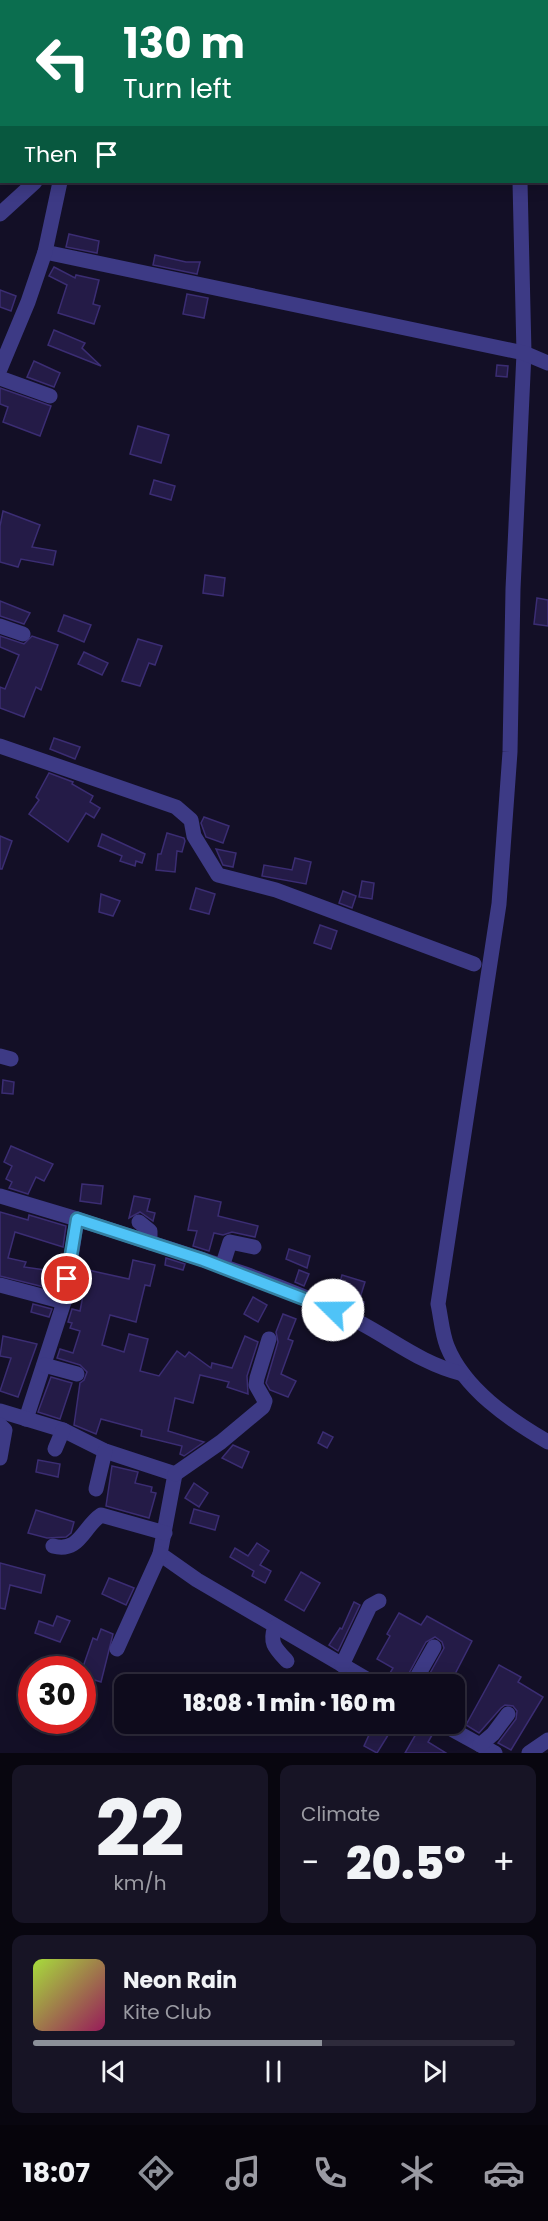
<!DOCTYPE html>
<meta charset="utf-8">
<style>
body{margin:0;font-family:Poppins,sans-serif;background:#171425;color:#f1f3f6;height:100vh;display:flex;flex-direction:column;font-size:22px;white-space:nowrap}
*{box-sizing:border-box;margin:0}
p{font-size:20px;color:#9b9ba3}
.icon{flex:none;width:33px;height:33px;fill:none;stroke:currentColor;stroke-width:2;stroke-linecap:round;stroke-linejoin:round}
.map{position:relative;height:1753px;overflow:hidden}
.details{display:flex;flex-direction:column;gap:12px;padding:12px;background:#08060f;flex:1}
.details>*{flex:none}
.banner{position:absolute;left:0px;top:0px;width:549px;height:183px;box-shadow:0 3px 15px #0003,0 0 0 2px #2e2b3b;background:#0b6e4f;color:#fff;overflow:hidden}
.speed{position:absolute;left:18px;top:1656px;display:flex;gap:12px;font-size:30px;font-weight:700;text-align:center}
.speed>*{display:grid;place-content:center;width:78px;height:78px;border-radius:50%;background:#0e0b1c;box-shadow:0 3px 15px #0003,0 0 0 2px #2e2b3b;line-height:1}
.speed .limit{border:9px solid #d22;background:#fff;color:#111}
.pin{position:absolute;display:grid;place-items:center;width:51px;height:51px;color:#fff;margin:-26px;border:3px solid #fff;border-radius:50%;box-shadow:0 2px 6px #0007}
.me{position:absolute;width:66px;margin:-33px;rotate:292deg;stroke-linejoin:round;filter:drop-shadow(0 0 4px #0008)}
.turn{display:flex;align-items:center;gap:21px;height:126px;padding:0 24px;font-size:27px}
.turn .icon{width:78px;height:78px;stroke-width:2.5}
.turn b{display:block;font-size:42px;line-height:51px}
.then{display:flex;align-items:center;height:57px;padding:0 24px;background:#0003;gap:12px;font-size:22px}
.big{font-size:45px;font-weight:800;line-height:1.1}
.details .tile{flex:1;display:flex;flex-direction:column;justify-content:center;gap:9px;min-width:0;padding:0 21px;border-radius:12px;background:#171425}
.details .dial{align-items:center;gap:0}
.dial b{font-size:78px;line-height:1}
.song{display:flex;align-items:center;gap:18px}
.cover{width:72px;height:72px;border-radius:9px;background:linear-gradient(135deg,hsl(80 70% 55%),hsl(330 70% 35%))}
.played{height:6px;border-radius:3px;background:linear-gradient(90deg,#8c9099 60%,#2e2b3b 60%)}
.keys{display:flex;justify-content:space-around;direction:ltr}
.heat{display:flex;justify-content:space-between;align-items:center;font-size:33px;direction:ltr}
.details .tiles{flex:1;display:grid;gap:12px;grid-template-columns:1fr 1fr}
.tile:last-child{grid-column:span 2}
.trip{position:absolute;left:114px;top:1674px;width:351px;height:60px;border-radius:12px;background:#0e0b1c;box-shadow:0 3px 15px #0003,0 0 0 2px #2e2b3b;font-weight:800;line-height:60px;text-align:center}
.tabs{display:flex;height:96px;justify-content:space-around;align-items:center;background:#06040b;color:#9b9ba3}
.tabs .icon{width:42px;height:42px}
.tabs .current{color:#8c9099}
.tabs b{font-size:27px;color:#f1f3f6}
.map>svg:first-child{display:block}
</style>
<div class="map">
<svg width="548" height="1753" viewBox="0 0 548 1753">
<rect width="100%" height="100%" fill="#130f26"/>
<g fill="#241b47" stroke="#3b2d73" stroke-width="1.5">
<polygon points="69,234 99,241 97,253 66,247"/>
<polygon points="155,255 186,262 200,262 197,274 153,265"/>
<polygon points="54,267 75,278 76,275 99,280 93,304 100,306 94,324 58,313 67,285 49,276"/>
<polygon points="0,290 16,296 11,311 0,307"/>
<polygon points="187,294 208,298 204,318 183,314"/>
<polygon points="54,330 85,343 82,348 101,366 48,345"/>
<polygon points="34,361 60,373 54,387 27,377"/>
<polygon points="497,365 508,366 507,377 496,376"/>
<polygon points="0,388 51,406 40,436 3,422 8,407 0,404"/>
<polygon points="138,426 169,435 161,463 130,454"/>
<polygon points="154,480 175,486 171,500 150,494"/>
<polygon points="3,511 40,525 32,547 56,551 53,565 21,559 18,567 0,562 0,526"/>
<polygon points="205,575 225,578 223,596 203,593"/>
<polygon points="537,598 548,600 548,626 534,624"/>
<polygon points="0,601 30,613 24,624 0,616"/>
<polygon points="64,615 91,625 84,642 58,631"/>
<polygon points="0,636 24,644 32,636 58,645 41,690 36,687 24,717 0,708 0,687 5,689 19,655 0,647"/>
<polygon points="138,639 162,646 155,665 149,663 140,686 122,681"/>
<polygon points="84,652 108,663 102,675 78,664"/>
<polygon points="54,738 80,747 75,759 50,749"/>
<polygon points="49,773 73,782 72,784 93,796 90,802 100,808 94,818 86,813 68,842 29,814 39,800 36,797"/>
<polygon points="204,817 229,826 223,843 206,837 201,823"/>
<polygon points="167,833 184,838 185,841 182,852 177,851 175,872 156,870 158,854 161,854"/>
<polygon points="102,834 145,854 142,863 136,861 135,866 120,861 122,856 98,846"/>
<polygon points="0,836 12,841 2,869 0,869"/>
<polygon points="216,849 236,853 233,867 223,865"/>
<polygon points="295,858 311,862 306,884 262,876 264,865 292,870"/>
<polygon points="362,881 374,883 372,899 359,897"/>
<polygon points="196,888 215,894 209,914 190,909"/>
<polygon points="343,891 356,896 352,908 339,903"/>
<polygon points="101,894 120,901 113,916 99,912"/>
<polygon points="320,925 337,931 331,949 314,943"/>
<polygon points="3,1080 14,1082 13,1094 2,1093"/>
<polygon points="11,1146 53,1164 44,1181 36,1177 28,1194 9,1188 12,1182 6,1179 12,1166 4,1162"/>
<polygon points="82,1184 103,1186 101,1204 80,1201"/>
<polygon points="134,1196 150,1199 147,1211 155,1213 153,1221 140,1212 129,1218"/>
<polygon points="195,1196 221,1202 218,1216 258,1226 255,1237 232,1232 223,1235 214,1233 209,1251 193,1246 197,1231 188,1230"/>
<polygon points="0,1212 28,1220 29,1215 66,1226 63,1247 15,1232 8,1258 26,1262 24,1267 59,1272 56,1290 0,1276"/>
<polygon points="289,1249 310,1256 307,1268 286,1259"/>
<polygon points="166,1258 185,1264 183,1270 165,1265"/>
<polygon points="133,1260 155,1265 150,1286 145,1285 136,1322 110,1315 102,1345 124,1352 129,1334 148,1339 140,1371 159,1376 177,1351 185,1357 189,1352 211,1368 212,1363 232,1368 245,1336 258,1342 247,1376 248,1394 227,1387 229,1382 200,1375 193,1403 175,1398 168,1431 204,1442 184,1456 180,1454 182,1446 141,1436 142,1430 101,1419 96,1434 74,1425 80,1383 84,1380 87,1372 80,1365 57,1358 60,1349 73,1353 80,1331 70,1328 72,1323 68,1322 72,1309 80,1311 88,1270 129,1279"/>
<polygon points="299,1270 309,1274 304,1286 295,1282"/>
<polygon points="342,1275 365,1282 359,1301 364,1302 361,1312 335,1300"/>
<polygon points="253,1297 267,1305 258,1322 244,1314"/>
<polygon points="33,1304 52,1309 49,1317 31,1312"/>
<polygon points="283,1314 296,1319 288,1339 293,1341 281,1374 296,1381 288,1397 270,1390 266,1383 278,1342 276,1332"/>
<polygon points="3,1336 37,1344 18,1397 0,1391 11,1358 0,1356"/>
<polygon points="51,1377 72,1383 60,1419 38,1412"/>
<polygon points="323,1432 333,1437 327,1448 318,1443"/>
<polygon points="233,1445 249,1452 242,1468 222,1458"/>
<polygon points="38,1460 60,1464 58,1477 36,1472"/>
<polygon points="112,1466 138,1472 135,1483 152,1487 151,1492 156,1493 149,1518 106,1506"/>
<polygon points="194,1483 208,1493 199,1507 185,1498"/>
<polygon points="194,1509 219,1516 215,1530 190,1523"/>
<polygon points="36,1510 74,1522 71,1533 66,1537 47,1538 28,1533"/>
<polygon points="257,1543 269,1551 260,1565 271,1571 265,1583 252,1576 254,1571 230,1557 235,1548 248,1556"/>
<polygon points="0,1563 45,1575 41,1593 10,1585 5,1609 0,1608"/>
<polygon points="301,1572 320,1583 304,1611 285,1600"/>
<polygon points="109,1578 134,1588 126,1605 102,1594"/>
<polygon points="354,1602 360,1605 338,1651 329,1645 340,1628 342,1629"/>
<polygon points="399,1613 421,1625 427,1616 472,1641 455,1674 453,1673 446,1684 424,1684 444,1648 442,1642 435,1637 426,1642 403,1684 387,1678 393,1668 377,1659 390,1636 387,1634"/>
<polygon points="57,1616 70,1621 60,1642 35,1633 39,1621 53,1626"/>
<polygon points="101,1629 113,1634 101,1682 82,1676 82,1670 93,1638 97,1640"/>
<polygon points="499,1665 521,1677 518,1682 543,1697 511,1750 498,1743 516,1719 517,1711 513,1706 505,1705 501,1708 479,1733 466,1725"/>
<polygon points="374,1724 395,1724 377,1753 364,1746"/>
<polygon points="399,1724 425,1724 433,1729 435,1730 428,1742 446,1753 405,1753 416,1734"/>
</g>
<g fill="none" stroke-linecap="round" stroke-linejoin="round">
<g stroke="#3d3a85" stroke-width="15">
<polyline points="494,0 494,2"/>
<polyline points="98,2 98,0"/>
<path d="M520 182 524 353 513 589 510 752 499 904 438 1304C441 1318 442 1333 447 1346 464 1389 510 1420 548 1442"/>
<polyline points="0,214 35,182"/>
<polyline points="45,252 524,353 548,363"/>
<polyline points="0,369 28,302 45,252 60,182"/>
<polyline points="0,378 50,396"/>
<polyline points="0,626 23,634"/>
<polyline points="0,746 176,807 191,820 194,836 218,875 276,890 474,964"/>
<polyline points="0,1056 11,1059"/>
<polyline points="0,1196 77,1219 64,1302 26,1419"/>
<path d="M77 1219C168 1249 263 1275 349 1317 389 1336 418 1363 463 1374"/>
<polyline points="139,1222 150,1231 150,1243"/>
<polyline points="222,1267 230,1242 254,1247"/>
<polyline points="0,1285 64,1302"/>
<polyline points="44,1365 77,1374"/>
<polyline points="0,1411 63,1430 105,1451 175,1474 160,1554 197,1580 375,1684"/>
<polyline points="0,1425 5,1430 0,1458"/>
<polyline points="55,1449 63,1430"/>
<polyline points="175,1474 221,1442 263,1407 265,1401 256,1385 257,1378 269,1339"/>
<polyline points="96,1489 105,1451"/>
<path d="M53 1546C80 1553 83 1527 101 1515L165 1533"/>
<path d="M275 1627C269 1643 275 1648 287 1661"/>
<polyline points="117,1649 160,1554"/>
<polyline points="342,1665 370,1606 379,1601"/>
<polyline points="413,1684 434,1647"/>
<polyline points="442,1724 495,1753"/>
<polyline points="480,1745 493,1734 508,1714"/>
<polyline points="529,1753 548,1740"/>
</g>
</g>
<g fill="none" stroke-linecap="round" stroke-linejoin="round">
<g stroke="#337fa1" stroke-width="15">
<polyline id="route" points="67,1279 77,1219 203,1260 333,1310"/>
</g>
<use href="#route" stroke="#4fc3f7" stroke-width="10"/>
</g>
</svg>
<div class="speed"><div class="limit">30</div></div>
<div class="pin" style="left:67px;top:1279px;background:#d93025"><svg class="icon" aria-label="arrive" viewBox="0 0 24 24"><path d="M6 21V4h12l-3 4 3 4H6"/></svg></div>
<svg class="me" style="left:333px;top:1310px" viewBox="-20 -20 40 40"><circle r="19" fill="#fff"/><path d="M0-13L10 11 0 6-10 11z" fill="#4fc3f7"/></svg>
<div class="trip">18:08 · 1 min · 160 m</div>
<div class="banner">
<div class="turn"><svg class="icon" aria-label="left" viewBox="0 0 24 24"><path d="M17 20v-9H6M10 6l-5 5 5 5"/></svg><div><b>130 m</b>Turn left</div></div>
<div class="then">Then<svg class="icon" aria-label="arrive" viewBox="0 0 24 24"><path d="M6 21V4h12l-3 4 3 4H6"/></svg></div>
</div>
</div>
<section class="details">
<div class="tiles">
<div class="tile dial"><b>22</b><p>km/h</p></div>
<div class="tile"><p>Climate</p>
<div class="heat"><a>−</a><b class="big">20.5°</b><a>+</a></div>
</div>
<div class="tile">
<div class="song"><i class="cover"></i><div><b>Neon Rain</b><p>Kite Club</p></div></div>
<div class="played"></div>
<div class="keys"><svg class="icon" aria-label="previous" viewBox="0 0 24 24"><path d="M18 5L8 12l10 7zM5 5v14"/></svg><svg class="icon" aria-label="pause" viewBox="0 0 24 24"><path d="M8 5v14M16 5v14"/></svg><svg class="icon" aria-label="next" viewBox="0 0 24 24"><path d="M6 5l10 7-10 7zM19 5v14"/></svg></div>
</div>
</div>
</section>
<nav class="tabs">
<b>18:07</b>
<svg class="icon current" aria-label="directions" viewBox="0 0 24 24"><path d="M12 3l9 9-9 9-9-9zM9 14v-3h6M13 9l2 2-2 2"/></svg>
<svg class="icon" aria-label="music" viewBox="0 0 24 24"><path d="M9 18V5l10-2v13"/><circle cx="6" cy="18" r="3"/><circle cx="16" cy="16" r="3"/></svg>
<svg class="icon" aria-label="phone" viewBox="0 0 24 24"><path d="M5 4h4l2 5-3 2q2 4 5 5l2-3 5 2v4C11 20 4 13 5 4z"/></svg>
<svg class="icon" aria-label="climate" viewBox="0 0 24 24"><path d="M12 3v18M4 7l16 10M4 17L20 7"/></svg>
<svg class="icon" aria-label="car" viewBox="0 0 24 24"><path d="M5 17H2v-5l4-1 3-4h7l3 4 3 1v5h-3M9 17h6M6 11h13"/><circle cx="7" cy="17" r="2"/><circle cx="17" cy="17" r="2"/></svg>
</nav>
